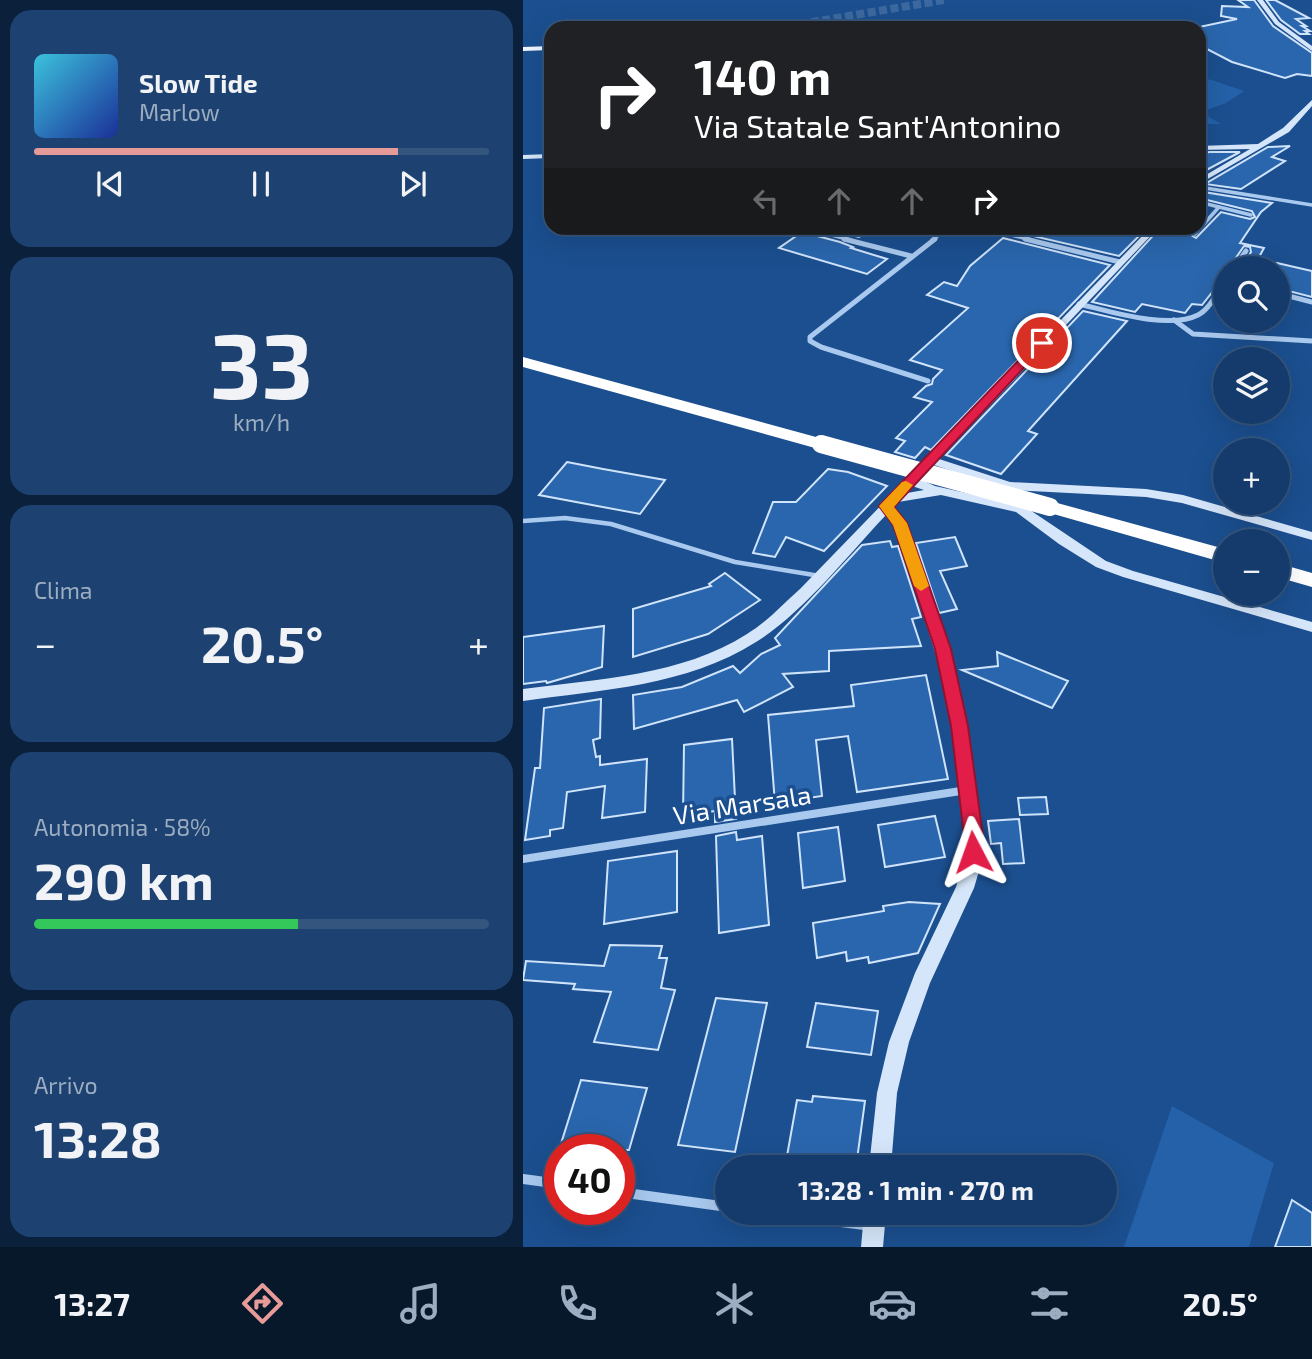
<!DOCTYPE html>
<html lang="it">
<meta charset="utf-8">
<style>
body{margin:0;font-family:"Exo 2",sans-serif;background:#1d4271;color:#f1f3f6;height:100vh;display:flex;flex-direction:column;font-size:26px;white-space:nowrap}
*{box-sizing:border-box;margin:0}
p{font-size:23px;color:#9dadc1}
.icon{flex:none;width:38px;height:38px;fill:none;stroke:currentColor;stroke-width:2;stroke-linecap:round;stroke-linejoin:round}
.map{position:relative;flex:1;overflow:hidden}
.panel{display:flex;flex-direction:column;gap:10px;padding:10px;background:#0b203b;width:523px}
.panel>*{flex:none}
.guide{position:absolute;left:21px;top:21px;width:662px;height:214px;border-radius:21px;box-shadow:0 7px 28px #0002,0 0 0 2px #33557e;background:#202124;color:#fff;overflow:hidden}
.buttons{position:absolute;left:690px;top:256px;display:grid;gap:14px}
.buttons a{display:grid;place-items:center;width:77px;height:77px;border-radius:50%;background:#143b6b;box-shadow:0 7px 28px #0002,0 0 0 2px #33557e;font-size:35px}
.speed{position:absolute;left:21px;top:1134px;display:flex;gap:14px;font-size:35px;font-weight:700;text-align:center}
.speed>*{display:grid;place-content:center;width:91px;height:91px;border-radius:50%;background:#143b6b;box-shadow:0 7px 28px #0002,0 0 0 2px #33557e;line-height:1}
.speed .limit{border:10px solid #d22;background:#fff;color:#111}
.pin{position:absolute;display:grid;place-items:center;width:60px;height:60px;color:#fff;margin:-30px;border:4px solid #fff;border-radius:50%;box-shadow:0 2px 7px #0007}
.me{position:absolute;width:77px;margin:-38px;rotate:356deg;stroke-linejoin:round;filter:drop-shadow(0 0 5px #0008)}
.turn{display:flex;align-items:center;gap:24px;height:147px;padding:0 35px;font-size:32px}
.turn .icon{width:91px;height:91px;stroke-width:2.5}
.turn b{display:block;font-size:49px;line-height:60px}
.lanes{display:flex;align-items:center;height:66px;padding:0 35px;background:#0003;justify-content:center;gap:35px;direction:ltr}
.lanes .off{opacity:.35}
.big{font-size:52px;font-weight:700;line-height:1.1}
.panel .tile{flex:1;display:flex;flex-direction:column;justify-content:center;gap:10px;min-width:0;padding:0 24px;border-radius:21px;background:#1d4271}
.panel .dial{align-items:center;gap:0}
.dial b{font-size:91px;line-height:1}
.song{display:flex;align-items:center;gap:21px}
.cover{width:84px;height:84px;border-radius:10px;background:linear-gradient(135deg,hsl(190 70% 55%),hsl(230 70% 35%))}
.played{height:7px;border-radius:4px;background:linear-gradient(90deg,#e69b98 80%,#33557e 80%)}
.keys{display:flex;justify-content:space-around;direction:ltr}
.heat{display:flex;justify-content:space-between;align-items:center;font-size:38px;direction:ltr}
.charge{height:10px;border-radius:5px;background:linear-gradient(90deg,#34c759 58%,#33557e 0)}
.trip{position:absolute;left:192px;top:1155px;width:402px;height:70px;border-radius:35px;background:#143b6b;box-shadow:0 7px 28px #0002,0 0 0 2px #33557e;font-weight:700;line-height:70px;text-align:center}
.tabs{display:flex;height:112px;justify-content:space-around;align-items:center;background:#08182b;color:#9dadc1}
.tabs .icon{width:49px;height:49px}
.tabs .active{color:#e69b98}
.tabs b{font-size:32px;color:#f1f3f6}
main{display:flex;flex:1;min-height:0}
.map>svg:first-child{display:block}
</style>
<main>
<section class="panel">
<div class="tile">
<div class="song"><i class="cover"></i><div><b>Slow Tide</b><p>Marlow</p></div></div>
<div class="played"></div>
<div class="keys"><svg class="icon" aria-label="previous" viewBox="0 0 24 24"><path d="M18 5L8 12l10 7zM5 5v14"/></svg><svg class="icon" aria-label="pause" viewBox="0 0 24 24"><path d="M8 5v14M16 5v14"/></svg><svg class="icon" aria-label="next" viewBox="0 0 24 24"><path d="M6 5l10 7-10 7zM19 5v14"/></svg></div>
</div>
<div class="tile dial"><b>33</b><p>km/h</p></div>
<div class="tile"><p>Clima</p>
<div class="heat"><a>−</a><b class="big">20.5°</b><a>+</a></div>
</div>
<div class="tile"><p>Autonomia · 58%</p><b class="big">290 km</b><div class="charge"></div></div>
<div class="tile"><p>Arrivo</p><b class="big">13:28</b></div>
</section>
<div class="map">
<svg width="789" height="1247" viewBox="0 0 789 1247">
<rect width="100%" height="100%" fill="#1b4f8f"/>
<g fill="#2461a8">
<polygon points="676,78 689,80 721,91 703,103 678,112 698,124 676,124"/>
<polygon points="649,1106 751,1163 726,1247 601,1247"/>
</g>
<g fill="#2a66ad" stroke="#cfe3fa" stroke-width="2">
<polygon points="715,0 731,0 750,26 789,53 789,76 774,74 762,78 709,62 676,45 676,27 714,19 698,16 699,6 725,7"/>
<polygon points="743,0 752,0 786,18 773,19 783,26 779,26 787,31 782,31 786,34 777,34 758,20"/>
<polygon points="767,146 749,157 762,161 718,189 682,184 745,147"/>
<polygon points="686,152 717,152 676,174 676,158"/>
<polygon points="678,187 681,192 749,203 738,212 717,243 741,248 730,268 718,268 728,252 727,247 721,246 706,268 702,268 702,276 679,305 669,304 662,313 619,304 612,312 569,302 637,228 672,228 668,235 673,238 698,212 727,219 732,217 729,211 676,198"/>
<polygon points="297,228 350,228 336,237"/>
<polygon points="493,228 624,228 596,256 489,231"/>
<polygon points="279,232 317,242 330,247 328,248 364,259 344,274 256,248"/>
<polygon points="480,238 587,265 408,450 402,447 392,458 372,452 382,441 373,438 409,402 391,397 403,386 409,384 410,379 419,370 387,360 445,308 404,295 421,282 434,286 447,266"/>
<polygon points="754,263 789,271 789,297 754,288"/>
<polygon points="560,311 604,321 505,431 514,434 478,474 423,455"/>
<polygon points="44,462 80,469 142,480 117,514 16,495"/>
<polygon points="305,469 325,472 364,486 301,551 263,537 252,557 230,553 250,502 273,502"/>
<polygon points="432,537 444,566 417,571 434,609 416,613 393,543"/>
<polygon points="367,541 369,547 375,546 398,617 389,619 398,646 306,651 306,671 260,674 270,687 221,712 214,700 111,729 110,695 159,687 210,666 217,673 238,654 257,645 252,638 339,545"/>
<polygon points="202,573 237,600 185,634 110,657 110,609 188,586 186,584"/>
<polygon points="81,626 79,667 24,683 23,681 0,684 0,637"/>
<polygon points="474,652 545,681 529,708 439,670 475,666"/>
<polygon points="403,675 425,779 334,792 325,736 293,740 299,796 252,803 245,715 331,706 328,685"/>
<polygon points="78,699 77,738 70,740 73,757 77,756 77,765 124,759 122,812 79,818 82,786 44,792 40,828 27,830 27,836 2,840 12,768 17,768 21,708"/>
<polygon points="209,739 213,819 192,822 192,811 160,816 161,745"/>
<polygon points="523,797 525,814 497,815 495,798"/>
<polygon points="412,816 422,857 362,867 355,825"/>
<polygon points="496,819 501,863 480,864 478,843 468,844 465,821"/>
<polygon points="315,827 322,881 280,888 275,833"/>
<polygon points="213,832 214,840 239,836 246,925 196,933 193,836"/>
<polygon points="154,851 154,912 81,924 85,861"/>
<polygon points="386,902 417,904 395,953 346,963 345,957 324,961 323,952 294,958 290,923 361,911 360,906"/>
<polygon points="87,945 139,946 136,958 144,958 138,988 152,990 135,1050 71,1042 88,992 50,989 52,984 0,980 3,961 81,966"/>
<polygon points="193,998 244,1003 212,1152 155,1145"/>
<polygon points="293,1003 355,1011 348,1055 284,1047"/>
<polygon points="58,1080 124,1088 106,1150 36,1150"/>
<polygon points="290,1096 342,1101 333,1167 262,1167 274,1100 289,1102"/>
<polygon points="769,1200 789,1213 789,1247 752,1247"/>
</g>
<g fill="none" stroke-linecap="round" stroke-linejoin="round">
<polyline stroke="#3d69a0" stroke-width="8" stroke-dasharray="8 3.5" stroke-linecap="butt" points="254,28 421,0"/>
<polyline stroke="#a9c9ee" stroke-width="4.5" points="0,521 42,518 88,524 212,562 297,576"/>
<g stroke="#a9c9ee" stroke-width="3.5">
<polyline points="682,188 789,205"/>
<polyline points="676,202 728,215"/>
<polyline points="281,228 328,240"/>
<polyline points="459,228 509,240"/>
<polyline points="672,234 696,207"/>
<polyline points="409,240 425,228"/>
</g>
<g stroke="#a9c9ee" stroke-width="5">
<polyline points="321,239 388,256"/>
<polyline points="502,239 597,262"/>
<polyline points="711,268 723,251"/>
<polyline points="754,293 789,302"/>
<path d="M556 304C586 311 646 330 675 315 687 309 694 292 702 281"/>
<polyline points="651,320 670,334 789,341"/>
<polyline points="405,381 298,347 287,341 287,337 412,239"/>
</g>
<polyline stroke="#a9c9ee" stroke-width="8" points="0,859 444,790"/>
<g stroke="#a9c9ee" stroke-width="10">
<polyline points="0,1179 37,1184"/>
<polyline points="96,1192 205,1207"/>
<polyline points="249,1213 349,1226"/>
</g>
<g fill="#d6e6fa" fill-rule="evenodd">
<polygon points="734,0 740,0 756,22 789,46 789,51 752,24"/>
<polygon points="789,100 789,106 766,132 676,184 676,179 727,149 676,150 676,146 735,144 760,128"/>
<polygon points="28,154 28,158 0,159 0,155"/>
<path d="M627 228H635L416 459 487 482 623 489 660 495 789 532V540L659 503 623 497 486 490 411 465 399 478 401 481 412 486 501 506 583 561 610 571 789 622V632L600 577 573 567 536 544 493 512 418 495 375 502 371 507 383 523 433 674 444 726 459 836 456 871 451 888 407 983 386 1042 374 1093 368 1167H346L354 1093 366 1042 392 973 433 887 438 871 443 836 428 726 419 674 371 524 363 515C325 555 280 613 233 642 164 686 78 690 0 701V689C75 679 158 676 224 634 244 622 260 604 277 589ZM391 486 392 487 401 490 384 493Z"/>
<polygon points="341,1213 363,1213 360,1247 338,1247"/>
</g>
<g fill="#f0f6ff" fill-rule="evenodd">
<polygon points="254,26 258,28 248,28 249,26"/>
<polygon points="28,46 28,50 0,51 0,47"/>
</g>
<g fill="#fff" fill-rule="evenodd">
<polygon points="0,357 304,440 307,444 304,448 292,448 0,367"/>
<polygon points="527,501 702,549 702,563 520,511 518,507"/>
<polygon points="754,563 789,573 789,587 754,577"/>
</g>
<polyline stroke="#fff" stroke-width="18" points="298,444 527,507"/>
</g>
<polygon fill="#e11d48" stroke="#92132f" stroke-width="2" points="514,341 524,343 371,507 384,523 428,649 445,726 460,836 457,858 450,861 443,858 441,852 441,836 428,726 412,649 370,525 356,506"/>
<polygon fill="#f59e0b" points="383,481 390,485 371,507 384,523 406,586 398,591 391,586 370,525 356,506 379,482"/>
<g text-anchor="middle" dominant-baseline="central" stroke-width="7" stroke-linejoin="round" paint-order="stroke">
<g font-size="26" fill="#fff" stroke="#1b4f8f">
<text transform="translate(219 804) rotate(-9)">Via Marsala</text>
</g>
</g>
</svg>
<div class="buttons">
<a><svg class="icon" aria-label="search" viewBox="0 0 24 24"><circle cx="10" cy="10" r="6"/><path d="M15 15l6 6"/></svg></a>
<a><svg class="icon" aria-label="layers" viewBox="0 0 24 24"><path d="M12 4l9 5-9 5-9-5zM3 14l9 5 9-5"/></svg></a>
<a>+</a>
<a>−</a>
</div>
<div class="speed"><div class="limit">40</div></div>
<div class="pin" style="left:519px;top:343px;background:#d93025"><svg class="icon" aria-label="arrive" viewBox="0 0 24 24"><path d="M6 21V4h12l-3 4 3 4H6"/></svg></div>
<svg class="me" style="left:450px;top:852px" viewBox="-20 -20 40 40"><path d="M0-17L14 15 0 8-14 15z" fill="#e11d48" stroke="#fff" stroke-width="4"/></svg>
<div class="trip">13:28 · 1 min · 270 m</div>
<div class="guide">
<div class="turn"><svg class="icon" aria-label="right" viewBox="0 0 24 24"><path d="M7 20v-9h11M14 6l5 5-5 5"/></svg><div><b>140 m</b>Via Statale Sant'Antonino</div></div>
<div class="lanes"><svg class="icon off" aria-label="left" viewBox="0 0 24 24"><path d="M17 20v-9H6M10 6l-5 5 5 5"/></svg><svg class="icon off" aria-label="ahead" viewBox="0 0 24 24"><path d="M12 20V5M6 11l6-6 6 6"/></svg><svg class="icon off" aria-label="ahead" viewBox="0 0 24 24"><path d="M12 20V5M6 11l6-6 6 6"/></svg><svg class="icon" aria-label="right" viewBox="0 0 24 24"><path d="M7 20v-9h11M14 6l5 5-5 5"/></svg></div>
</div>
</div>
</main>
<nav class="tabs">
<b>13:27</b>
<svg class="icon active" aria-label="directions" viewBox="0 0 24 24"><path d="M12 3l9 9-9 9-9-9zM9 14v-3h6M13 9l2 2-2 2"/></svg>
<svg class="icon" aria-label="music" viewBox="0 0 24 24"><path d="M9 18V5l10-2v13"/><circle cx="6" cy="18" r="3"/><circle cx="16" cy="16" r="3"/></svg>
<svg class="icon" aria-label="phone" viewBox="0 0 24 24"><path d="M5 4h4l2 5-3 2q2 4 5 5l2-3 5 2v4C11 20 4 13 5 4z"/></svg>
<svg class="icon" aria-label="climate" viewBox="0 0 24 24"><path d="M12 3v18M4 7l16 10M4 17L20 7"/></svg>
<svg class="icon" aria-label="car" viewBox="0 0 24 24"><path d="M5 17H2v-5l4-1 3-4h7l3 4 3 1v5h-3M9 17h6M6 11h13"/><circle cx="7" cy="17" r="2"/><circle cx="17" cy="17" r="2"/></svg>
<svg class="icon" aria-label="filters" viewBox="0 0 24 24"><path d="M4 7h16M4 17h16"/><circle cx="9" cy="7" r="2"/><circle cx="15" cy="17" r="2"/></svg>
<b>20.5°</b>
</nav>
